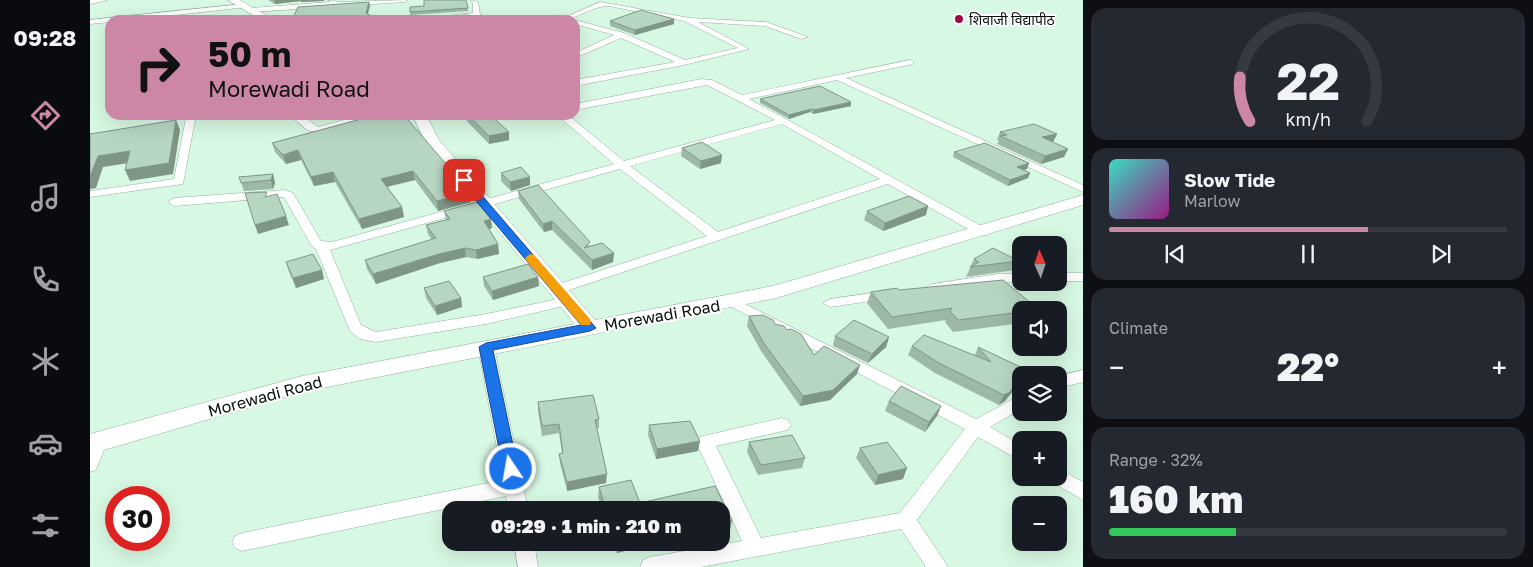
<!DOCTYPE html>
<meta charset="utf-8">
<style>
body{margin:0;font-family:"Golos Text","Noto Sans Devanagari",sans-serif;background:#242831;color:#f1f3f6;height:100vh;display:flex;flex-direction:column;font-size:19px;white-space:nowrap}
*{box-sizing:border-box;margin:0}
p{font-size:16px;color:#9ea1a6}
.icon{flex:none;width:28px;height:28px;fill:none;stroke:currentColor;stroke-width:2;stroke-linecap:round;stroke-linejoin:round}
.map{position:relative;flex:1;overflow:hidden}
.side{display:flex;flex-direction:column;gap:8px;padding:8px;background:#0d0f14;width:450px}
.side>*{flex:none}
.guide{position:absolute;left:15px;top:15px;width:475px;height:105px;border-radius:15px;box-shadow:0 5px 20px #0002;background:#cd87a6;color:#111;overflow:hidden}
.needle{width:32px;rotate:357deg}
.tools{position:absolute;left:922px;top:236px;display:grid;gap:10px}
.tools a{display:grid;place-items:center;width:55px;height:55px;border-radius:10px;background:#171b24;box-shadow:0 5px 20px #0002;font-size:25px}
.speed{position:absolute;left:15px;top:486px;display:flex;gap:10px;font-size:25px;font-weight:700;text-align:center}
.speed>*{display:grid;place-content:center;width:65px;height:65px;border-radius:50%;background:#171b24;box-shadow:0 5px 20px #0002;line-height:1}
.speed .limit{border:8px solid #d22;background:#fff;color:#111}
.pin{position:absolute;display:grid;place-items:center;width:42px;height:42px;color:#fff;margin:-21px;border-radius:10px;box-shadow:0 2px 8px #0006}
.me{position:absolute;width:55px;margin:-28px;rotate:348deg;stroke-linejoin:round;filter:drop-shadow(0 0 4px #0008)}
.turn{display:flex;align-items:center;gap:18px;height:105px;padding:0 20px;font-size:22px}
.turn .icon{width:65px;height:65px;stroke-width:2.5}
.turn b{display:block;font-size:35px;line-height:42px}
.big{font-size:38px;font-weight:800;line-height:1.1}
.side .card{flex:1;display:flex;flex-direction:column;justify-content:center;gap:8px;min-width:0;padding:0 18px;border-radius:15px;background:#242831}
.side .dial{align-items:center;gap:0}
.dial svg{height:130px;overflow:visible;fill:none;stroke:#363941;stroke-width:7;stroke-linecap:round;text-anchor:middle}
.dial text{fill:#f1f3f6;stroke:none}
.song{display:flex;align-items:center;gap:15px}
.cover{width:60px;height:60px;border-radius:8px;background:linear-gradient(135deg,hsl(170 70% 55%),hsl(310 70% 35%))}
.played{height:5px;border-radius:2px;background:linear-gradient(90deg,#cd87a6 65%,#363941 65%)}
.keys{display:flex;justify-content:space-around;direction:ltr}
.heat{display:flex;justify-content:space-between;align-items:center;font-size:28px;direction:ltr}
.charge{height:8px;border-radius:4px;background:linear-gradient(90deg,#34c759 32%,#363941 0)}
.trip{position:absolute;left:352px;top:501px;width:288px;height:50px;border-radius:15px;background:#171b24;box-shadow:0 5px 20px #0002;font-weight:800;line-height:50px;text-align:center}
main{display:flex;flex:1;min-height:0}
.dock{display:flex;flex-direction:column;width:90px;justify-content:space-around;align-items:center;background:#090b0e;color:#9ea1a6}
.dock .icon{width:35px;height:35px}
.dock .on{color:#cd87a6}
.dock b{font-size:22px;color:#f1f3f6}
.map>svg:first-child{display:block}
</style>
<main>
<nav class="dock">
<b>09:28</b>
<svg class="icon on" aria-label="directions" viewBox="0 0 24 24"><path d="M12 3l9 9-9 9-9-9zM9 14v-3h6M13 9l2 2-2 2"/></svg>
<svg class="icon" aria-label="music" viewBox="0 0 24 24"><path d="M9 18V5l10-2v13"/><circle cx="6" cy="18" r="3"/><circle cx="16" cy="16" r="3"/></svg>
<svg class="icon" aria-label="phone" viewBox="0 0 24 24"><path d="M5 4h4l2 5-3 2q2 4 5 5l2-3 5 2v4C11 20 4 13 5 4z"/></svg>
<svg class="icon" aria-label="climate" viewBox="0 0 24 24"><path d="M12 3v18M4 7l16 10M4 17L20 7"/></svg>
<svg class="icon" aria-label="car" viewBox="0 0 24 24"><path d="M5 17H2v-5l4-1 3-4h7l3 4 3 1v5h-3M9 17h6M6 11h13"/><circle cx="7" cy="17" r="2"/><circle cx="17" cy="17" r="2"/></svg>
<svg class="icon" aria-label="filters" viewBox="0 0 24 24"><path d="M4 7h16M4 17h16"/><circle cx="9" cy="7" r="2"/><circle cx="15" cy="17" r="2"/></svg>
</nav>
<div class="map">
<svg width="993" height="567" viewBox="0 0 993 567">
<rect width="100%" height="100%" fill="#d7f8e2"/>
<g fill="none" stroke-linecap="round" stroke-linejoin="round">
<g stroke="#92b19d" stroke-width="1">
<g id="street">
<polygon points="0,0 18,0 0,4"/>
<polygon points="238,0 249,2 318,0 315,2 162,12 159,10 162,8 241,2"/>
<polygon points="380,0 388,2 390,14 397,20 388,20 385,17 360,19 363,15 383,13 383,3"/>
<path d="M510 2 600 18 676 22 718 37 711 39 675 26 608 22 659 49 594 65 485 86V80L585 62 531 38 485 58V53L524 35 485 24V20L534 33 595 60 648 48 594 21 519 6C501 6 487 20 469 20Z"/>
<polygon points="154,4 156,7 42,20 20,20 20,22 0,24 0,20"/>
<polygon points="329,16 332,20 296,20 300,18"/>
<path d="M820 60 824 62 823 64 756 78 993 185V192L747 80 659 99 897 229 899 232 897 235H889L798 184 473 292H463L461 289 463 286 617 236 530 169 240 250 271 325 286 332 396 314 478 297 485 301 478 305 396 324 286 342 270 339 260 331 226 249 221 245 194 197 84 206 78 202 84 198 194 190 203 193 231 241 242 242 524 164 467 115H478L534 161 685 120 617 85 485 110V104L611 79 622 80 652 95ZM692 124 790 179 628 232 540 166Z"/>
<polygon points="101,115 117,115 105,120 93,184 0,197 0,191 84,179 96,118"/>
<polygon points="200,115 211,115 228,127 272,115 288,115 228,133 217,130"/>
<rect x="969" y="273" width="24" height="8"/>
<polygon points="908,274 931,274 931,282 908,282 842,292 835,288 842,284"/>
<polygon points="796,291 803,295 801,298 740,307 733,303 740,299"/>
<polygon points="643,298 886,419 931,395 931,409 900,427 931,445 931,461 888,437 827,520 858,567 836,567 811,529 611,567 550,567 553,560 560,557 652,541 606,442 609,437 692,418 698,420 701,425 698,430 626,446 671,538 810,513 875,429 638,305 636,302"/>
<polygon points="396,342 401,343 404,347 438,510 418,510 416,496 152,551 145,548 142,542 145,536 152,533 413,480 388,347 391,343"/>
<polygon points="993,370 993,382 969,388 969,376"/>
<polygon points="8,435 14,437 17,442 6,470 0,472 0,440 2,437"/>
<polygon points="969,469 993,482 993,500 962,482 960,478 969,478"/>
<polygon points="424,542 444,542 448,567 428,567"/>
</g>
</g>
<g stroke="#92b19d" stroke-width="1">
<g id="secondary">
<polygon points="138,0 150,0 184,20 171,20"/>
<polygon points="322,115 336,115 349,140 505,320 683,286 993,195 993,205 686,298 212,392 0,454 0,434 212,376 485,324 337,144"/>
</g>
</g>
<use href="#street" fill="#fff" fill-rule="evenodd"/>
<use href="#secondary" fill="#fff" fill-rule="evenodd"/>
</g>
<g fill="#9db8a6">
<polygon points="178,0 234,0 234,1 211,2 211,1 185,4"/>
<polygon points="334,6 378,8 378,11 320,15 320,12"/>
<polygon points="520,21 584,24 545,35 520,26"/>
<polygon points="670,99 761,106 723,114 720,112 699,119 670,103"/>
<polygon points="286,115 381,202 348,211 325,180 297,187 312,207 314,217 272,229 245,182 224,186 211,160 196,164 185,152 182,143"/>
<polygon points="371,115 400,115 419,132 419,140 399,144"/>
<polygon points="910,132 967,134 963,142 962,142 978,149 974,157 951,164 907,144 909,141 907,140"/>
<polygon points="592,148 631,163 610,169 591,156"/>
<polygon points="864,152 939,163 937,169 933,170 940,173 938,178 918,186 863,157"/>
<polygon points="411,173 440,177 440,185 421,191 411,181"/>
<polygon points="183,174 185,183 183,189 154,191 149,177"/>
<polygon points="428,191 500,246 524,253 523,262 502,270 462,230 454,232 429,199"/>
<polygon points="354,211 402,228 399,229 408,244 409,254 387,259 376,257 350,263 286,284 277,269 275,260 342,240 338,234 336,225 356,220"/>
<polygon points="777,211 836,215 793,231 774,220"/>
<polygon points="884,259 929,261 925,270 876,277"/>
<polygon points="196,262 234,279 206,288 199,272"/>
<polygon points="393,277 448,277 449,286 403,300 394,286"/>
<polygon points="334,288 371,298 372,307 347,315 336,298"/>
<polygon points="809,290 948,309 931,310 931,323 863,332 855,322 856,320 798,329 777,303 781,292"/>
<polygon points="659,316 685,324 697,330 724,355 770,365 767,374 740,400 710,406 671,351 657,326"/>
<polygon points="745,336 799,337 796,347 778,363 743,346"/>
<polygon points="822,346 885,355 888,347 937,370 915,401 909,405 845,373 818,355"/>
<polygon points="799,401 851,406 847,416 835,432 795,411"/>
<polygon points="448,402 509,419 509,428 507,428 516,483 477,491 470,463 469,454 472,453 469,433 452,436 448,411"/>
<polygon points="559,425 608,451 566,459 558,435"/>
<polygon points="659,442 715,458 712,468 668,475 657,452"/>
<polygon points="770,448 813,479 785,485 766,458"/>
<polygon points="541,480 550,503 625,486 642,520 640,530 631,532 631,510 513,510 508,497 509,487"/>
<polygon points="524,542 569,542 527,553"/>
</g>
<g fill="#7f9687">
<polygon points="184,0 234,0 234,1 211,2 211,1 185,4"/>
<polygon points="279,2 280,6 277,17 276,13"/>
<polygon points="203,18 217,18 217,20 204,20"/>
<polygon points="584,19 584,24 545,35 545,30"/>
<polygon points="761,102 761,106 723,114 724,110"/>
<polygon points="721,109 720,112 699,119 699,115"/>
<polygon points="86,120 90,130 83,174 40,181 35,170"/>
<polygon points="419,132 419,140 399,144 399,136"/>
<polygon points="967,134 963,142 949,145 952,137"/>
<polygon points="978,149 974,157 951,164 955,156"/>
<polygon points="208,150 211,160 196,164 193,155"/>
<polygon points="40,151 45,162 13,167 6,188 0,189 0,177 8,156"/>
<polygon points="632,155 631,163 610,169 611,161"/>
<polygon points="939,163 937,169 925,172 927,167"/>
<polygon points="323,171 325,180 292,188 291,179"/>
<polygon points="243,172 245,182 224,186 221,177"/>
<polygon points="940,173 938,178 918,186 920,180"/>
<polygon points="183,174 185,183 183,189 181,180"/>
<polygon points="440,177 440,185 421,191 420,182"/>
<polygon points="380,192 381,202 348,211 347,201"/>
<polygon points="838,206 836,215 793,231 795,223"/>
<polygon points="312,207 314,217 272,229 269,219"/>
<polygon points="196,216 199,225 168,234 165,225"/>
<polygon points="401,219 402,228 395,230 394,221"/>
<polygon points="462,221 462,230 454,232 453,224"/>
<polygon points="408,244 409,254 387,259 386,250"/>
<polygon points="375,248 376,257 350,263 286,284 283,274 349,254"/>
<polygon points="524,253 523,262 502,270 502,260"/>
<polygon points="232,270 234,279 206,288 203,278"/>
<polygon points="448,277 449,286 403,300 402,291"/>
<polygon points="371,298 372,307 347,315 345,306"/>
<polygon points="799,337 796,347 778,363 782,354"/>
<polygon points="770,365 767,374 740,400 710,406 713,396"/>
<polygon points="931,377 931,381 915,401 909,405 914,395"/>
<polygon points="851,406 847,416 835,432 839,422"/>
<polygon points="610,441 608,451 566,459 567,449"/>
<polygon points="817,468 813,479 785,485 788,475"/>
<polygon points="517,474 516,483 477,491 477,482"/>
<polygon points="642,520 640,530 631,532 631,523"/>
<polygon points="569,542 527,553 527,543"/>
</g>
<g fill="#b6d6c1" stroke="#7f9687">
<polygon points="334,0 376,0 378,8 320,12 320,7 334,6"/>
<polygon points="279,2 276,13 289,20 221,20 217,18 203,18 208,7"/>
<polygon points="551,10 584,19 545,30 520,21"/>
<polygon points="379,15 381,20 308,20 319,17"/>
<polygon points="730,86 761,102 724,110 721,109 699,115 670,99"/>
<polygon points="286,115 314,115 380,192 347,201 323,171 291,179 312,207 269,219 243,172 221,177 208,150 193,155 182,143"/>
<polygon points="378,115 400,115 419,132 399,136"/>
<polygon points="86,120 79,163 35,170 40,151 8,156 0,177 0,134"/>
<polygon points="944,124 967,134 952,137 978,149 955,156 910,136 917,135 910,132"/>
<polygon points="612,142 632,155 611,161 592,148"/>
<polygon points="895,143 939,163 927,167 940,173 920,180 864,152"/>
<polygon points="431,167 440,177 420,182 411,173"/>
<polygon points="183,174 181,180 151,183 149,177"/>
<polygon points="448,185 500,242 494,248 512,243 524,253 502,260 462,221 453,224 428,191"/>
<polygon points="177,192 175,197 187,194 196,216 165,225 155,193"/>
<polygon points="819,196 838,206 795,223 777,211"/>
<polygon points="387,202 401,219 394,221 408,244 386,250 375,248 349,254 283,274 275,260 346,238 336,225 360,219 354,211"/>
<polygon points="903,248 929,261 880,267 889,262 884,259"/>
<polygon points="223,254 232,270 203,278 196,262"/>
<polygon points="438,264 448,277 402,291 393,277"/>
<polygon points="913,280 948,309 931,310 931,312 868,320 860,311 862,308 802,317 781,292 807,288 809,290"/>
<polygon points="359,281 371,298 345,306 334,288"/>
<polygon points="673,315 683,320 685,324 694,326 697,330 701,329 711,334 724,355 734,346 770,365 743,390 713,396 673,342 659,316"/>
<polygon points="764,320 799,337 782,354 745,336"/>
<polygon points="834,335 901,362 888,347 937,370 933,375 931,375 931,377 920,392 914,395 849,363 822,346"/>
<polygon points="811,386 851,406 839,422 799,401"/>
<polygon points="503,395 509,419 505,420 517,474 477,482 469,454 473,453 469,424 452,426 448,402"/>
<polygon points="600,421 610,441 567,449 559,425"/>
<polygon points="702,435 715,458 671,465 659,442"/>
<polygon points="797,442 817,468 788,475 770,448"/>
<polygon points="541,480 550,503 625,486 642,520 631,523 631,510 516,510 509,487"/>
</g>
<polygon fill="#1a73e8" stroke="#114b97" points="370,178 377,178 506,328 500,331 403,350 428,469 426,473 421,475 415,473 413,469 389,347 396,343 491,325 370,182"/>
<polygon fill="#f59e0b" points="440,254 444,255 500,319 501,322 500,325 491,325 436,260 435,258"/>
<circle fill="#a00344" stroke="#fff" stroke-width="2" cx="869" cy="19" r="5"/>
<g text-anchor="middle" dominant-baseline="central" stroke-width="4" stroke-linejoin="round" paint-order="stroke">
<g font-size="14" fill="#050f08" stroke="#fff" text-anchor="start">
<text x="879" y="19">शिवाजी विद्यापीठ</text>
</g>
<g font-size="16" fill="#050f08" stroke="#fff">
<text transform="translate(572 315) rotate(-10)">Morewadi Road</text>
<text transform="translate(175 396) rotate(-15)">Morewadi Road</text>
</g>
</g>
</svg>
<div class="tools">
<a><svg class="needle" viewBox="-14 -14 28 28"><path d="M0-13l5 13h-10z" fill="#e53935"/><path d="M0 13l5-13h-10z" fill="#9ea1a6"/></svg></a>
<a><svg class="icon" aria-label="sound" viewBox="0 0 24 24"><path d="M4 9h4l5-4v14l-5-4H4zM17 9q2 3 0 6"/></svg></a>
<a><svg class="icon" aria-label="layers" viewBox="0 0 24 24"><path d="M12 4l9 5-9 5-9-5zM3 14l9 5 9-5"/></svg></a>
<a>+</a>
<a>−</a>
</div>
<div class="speed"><div class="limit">30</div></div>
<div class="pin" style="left:374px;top:180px;background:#d93025"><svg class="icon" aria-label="arrive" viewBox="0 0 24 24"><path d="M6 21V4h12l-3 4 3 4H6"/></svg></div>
<svg class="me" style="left:421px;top:469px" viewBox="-20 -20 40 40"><circle r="17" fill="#1a73e8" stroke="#fff" stroke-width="3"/><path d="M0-11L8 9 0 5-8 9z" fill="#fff"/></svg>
<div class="trip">09:29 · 1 min · 210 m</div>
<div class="guide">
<div class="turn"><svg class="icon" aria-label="right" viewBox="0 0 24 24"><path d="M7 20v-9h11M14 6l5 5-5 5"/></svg><div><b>50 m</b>Morewadi Road</div></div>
</div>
</div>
<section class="side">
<div class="card dial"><svg viewBox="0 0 100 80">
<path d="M14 69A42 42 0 1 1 86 69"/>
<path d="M14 69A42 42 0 0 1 8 42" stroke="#cd87a6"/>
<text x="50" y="56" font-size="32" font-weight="700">22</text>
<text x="50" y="72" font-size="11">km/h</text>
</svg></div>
<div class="card">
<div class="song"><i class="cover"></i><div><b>Slow Tide</b><p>Marlow</p></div></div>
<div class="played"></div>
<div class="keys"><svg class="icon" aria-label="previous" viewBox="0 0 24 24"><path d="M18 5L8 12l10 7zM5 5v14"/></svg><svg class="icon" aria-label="pause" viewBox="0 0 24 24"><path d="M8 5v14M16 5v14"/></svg><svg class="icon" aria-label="next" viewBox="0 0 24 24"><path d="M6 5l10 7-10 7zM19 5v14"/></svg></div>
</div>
<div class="card"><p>Climate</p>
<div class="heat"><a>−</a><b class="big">22°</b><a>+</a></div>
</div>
<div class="card"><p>Range · 32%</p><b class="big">160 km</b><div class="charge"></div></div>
</section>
</main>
